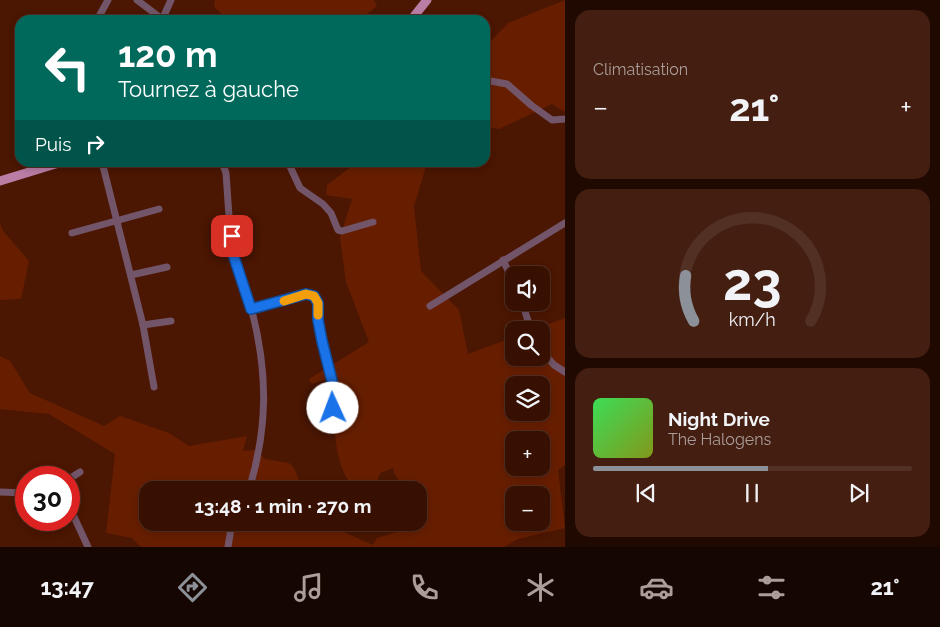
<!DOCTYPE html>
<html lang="fr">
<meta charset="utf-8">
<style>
body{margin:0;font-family:Raleway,sans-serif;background:#431e11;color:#f1f3f6;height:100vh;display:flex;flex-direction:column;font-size:19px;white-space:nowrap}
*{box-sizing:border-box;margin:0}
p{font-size:16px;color:#ab9d99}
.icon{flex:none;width:28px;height:28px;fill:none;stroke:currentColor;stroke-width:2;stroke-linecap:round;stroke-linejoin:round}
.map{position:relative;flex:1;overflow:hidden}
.drawer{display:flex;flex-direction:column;gap:10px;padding:10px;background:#1f0901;width:375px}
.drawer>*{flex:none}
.banner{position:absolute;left:15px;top:15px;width:475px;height:152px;border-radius:15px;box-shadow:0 2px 8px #0003,0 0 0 1px #523024;background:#00695c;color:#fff;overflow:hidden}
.buttons{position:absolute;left:505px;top:266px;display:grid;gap:10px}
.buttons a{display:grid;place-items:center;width:45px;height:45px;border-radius:10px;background:#381002;box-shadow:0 2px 8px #0003,0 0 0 1px #523024;font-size:25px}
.speed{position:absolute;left:15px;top:466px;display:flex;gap:10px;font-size:25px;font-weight:700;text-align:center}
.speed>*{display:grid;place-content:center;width:65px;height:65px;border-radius:50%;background:#381002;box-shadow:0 2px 8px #0003,0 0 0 1px #523024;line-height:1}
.speed .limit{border:8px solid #d22;background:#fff;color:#111}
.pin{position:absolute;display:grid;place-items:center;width:42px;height:42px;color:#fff;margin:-21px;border-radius:10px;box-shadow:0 2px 8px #0006}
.me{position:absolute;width:55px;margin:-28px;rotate:358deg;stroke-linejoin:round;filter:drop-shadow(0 0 4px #0008)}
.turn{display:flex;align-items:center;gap:18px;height:105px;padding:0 20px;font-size:22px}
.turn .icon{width:65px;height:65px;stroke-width:2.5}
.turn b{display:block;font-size:35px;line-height:42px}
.then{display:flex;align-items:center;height:48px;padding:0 20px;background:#0003;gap:10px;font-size:19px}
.big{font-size:38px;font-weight:700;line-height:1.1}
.drawer .card{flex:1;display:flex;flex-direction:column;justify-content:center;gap:8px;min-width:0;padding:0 18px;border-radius:15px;background:#431e11}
.drawer .dial{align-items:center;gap:0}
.dial svg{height:130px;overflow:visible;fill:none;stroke:#523024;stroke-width:7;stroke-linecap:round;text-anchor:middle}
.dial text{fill:#f1f3f6;stroke:none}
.song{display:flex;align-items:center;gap:15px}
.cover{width:60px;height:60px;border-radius:8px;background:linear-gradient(135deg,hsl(130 70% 55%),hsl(70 70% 35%))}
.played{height:5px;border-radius:2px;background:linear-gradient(90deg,#8c9099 55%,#523024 55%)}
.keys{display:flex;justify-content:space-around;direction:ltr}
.heat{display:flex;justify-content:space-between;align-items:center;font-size:28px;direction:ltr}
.trip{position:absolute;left:139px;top:481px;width:288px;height:50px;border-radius:15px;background:#381002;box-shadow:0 2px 8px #0003,0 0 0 1px #523024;font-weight:700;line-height:50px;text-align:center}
.tabs{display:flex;height:80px;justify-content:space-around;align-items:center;background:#160601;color:#ab9d99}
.tabs .icon{width:35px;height:35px}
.tabs .on{color:#8c9099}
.tabs b{font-size:22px;color:#f1f3f6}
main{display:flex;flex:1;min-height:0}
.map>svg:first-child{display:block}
</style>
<main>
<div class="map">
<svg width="565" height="547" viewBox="0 0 565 547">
<rect width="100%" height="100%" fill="#4b1602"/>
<g fill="#671e00" fill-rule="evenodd">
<polygon points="208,0 214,6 215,0 374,0 377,6 366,15 368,20 224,20 225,18"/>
<polygon points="565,0 565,112 552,104 499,129 485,127 485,47 508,23"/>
<path d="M362 163H427L414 206 421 271 459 310 468 354 514 337V358H541V330H533L565 318V465L558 470 565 528 518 539 504 547H141L132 538 106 533 115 454 49 414 0 409V356L10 361 30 393 104 426 120 416 169 433 189 446 247 436 243 451 256 450 265 459 289 463 294 468 303 490H148V522L330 523 335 528 373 545 377 538 397 532 411 523 418 522 420 507 418 490H407L395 475 393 468 380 473 376 485 369 486 363 482 358 486 351 484C330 458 336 410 331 378L312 384 309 379 369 342 346 282 340 238 352 199 326 195 327 185 348 169ZM514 385H541V412H514ZM514 440H541V468H514ZM514 495H541V522H514Z"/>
<polygon points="0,223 3,231 29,261 21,299 0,300"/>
</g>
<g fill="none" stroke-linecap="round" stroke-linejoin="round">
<g stroke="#725568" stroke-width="7">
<polyline points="137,0 162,19"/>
<polyline points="97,20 108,0"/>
<polyline points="162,20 171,0"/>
<polyline points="485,80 507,84 531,105 552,120 565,119"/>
<polyline points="102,162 143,325 154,387"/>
<path d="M222 162 226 173C228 199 229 227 233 253 237 272 247 291 252 311 268 374 268 427 249 490"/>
<polyline points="288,162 300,188 323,204 331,213 338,230 342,231 373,222"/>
<polyline points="72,233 159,209"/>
<polyline points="503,260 514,283"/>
<polyline points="131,275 167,267"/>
<polyline points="522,302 531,330"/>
<polyline points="430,306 565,223"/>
<polyline points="251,309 306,294 314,296 318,303 318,320 321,341 331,381 333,421"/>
<polyline points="143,325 171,321"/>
<polyline points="541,350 554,365 565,372"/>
<polyline points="69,479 80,472"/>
<polyline points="0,492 26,493"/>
<polyline points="69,506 88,547"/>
<polyline points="228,547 232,522"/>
</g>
<g stroke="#ba7ea6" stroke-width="9">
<polyline points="411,20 427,0"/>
<polyline points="0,181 62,162"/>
</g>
</g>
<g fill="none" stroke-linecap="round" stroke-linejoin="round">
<g stroke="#114b97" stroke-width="12">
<polyline id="route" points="232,236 233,254 251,309 306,294 314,296 318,303 318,320 322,341 332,381 333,408"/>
</g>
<use href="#route" stroke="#1a73e8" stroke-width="9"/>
<polyline stroke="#f59e0b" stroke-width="9" points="284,301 306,294 314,296 318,303 318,315"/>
</g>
</svg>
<div class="buttons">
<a><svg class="icon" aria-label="sound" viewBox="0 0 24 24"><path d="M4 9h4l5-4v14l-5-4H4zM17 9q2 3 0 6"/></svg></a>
<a><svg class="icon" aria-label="search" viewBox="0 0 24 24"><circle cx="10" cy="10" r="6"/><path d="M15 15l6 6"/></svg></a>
<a><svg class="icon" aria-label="layers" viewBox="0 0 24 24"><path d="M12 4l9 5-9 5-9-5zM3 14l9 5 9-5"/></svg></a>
<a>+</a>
<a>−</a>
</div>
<div class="speed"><div class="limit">30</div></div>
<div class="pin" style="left:232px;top:236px;background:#d93025"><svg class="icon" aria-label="arrive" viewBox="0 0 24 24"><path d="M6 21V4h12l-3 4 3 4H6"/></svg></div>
<svg class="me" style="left:333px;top:408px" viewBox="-20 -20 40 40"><circle r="19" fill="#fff"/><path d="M0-13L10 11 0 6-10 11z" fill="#1a73e8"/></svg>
<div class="trip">13:48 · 1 min · 270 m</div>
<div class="banner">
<div class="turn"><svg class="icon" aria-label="left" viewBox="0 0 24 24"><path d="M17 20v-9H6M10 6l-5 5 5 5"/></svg><div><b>120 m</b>Tournez à gauche</div></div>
<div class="then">Puis<svg class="icon" aria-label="right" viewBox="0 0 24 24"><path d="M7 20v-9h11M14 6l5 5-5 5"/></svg></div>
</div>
</div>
<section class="drawer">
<div class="card"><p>Climatisation</p>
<div class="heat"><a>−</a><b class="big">21°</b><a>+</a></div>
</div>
<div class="card dial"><svg viewBox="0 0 100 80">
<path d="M14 69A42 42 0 1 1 86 69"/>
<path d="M14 69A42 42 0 0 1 9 41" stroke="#8c9099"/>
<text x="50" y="56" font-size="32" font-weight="700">23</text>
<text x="50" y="72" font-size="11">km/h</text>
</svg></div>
<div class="card">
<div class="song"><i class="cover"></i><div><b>Night Drive</b><p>The Halogens</p></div></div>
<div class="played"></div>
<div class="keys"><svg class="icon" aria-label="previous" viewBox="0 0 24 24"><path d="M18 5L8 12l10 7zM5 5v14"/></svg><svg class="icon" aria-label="pause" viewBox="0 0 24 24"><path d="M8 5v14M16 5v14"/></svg><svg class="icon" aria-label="next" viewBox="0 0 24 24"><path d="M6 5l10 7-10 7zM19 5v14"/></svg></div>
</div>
</section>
</main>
<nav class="tabs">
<b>13:47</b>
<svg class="icon on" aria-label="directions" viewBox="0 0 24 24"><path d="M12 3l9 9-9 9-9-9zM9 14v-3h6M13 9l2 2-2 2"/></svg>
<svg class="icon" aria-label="music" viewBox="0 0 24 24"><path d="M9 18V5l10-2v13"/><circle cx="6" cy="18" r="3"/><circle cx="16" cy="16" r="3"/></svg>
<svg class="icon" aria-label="phone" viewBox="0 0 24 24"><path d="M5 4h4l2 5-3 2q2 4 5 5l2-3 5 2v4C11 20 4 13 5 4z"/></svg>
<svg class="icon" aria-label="climate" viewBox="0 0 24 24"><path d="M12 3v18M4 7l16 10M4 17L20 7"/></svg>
<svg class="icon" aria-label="car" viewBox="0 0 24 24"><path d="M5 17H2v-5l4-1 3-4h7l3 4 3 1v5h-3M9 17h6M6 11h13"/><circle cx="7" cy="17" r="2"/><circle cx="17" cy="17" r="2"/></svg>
<svg class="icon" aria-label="filters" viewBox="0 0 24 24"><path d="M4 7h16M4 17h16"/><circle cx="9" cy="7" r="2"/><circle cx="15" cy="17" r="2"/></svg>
<b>21°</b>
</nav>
